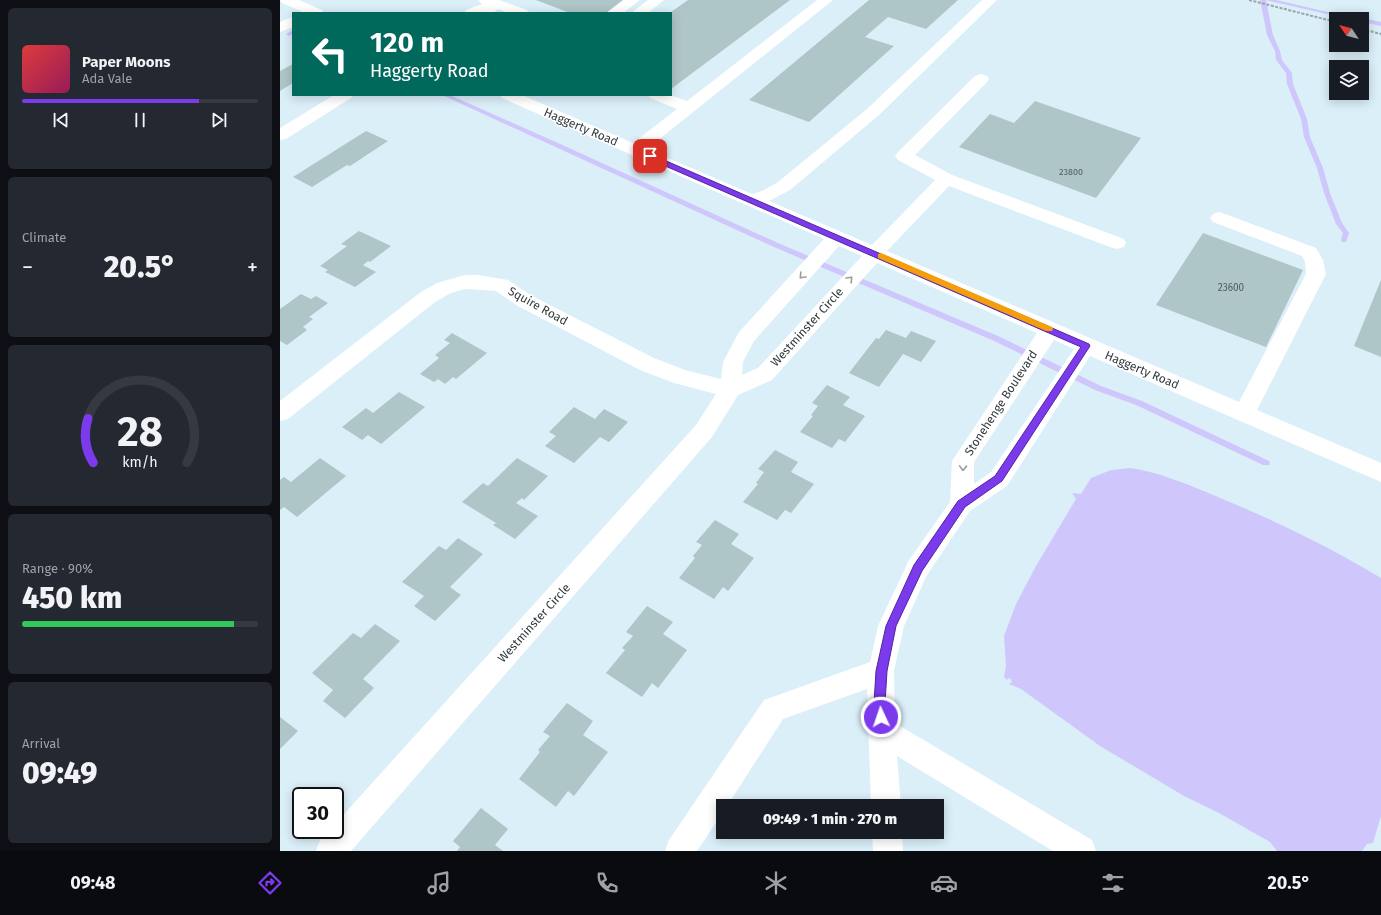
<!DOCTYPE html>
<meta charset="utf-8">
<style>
body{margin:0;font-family:"Fira Sans",sans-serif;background:#242831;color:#f1f3f6;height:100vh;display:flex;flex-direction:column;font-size:15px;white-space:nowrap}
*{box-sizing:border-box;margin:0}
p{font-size:13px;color:#9ea1a6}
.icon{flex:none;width:22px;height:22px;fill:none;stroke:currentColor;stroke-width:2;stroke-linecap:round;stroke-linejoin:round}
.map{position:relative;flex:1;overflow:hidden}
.drawer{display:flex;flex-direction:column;gap:8px;padding:8px;background:#0d0f14;width:280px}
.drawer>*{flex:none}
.hud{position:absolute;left:12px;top:12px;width:380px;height:84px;border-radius:0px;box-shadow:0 2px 10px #0003;background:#00695c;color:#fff;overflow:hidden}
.needle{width:26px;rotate:305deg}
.controls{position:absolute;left:1049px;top:12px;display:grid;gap:8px}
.controls a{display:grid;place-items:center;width:40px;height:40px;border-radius:0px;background:#171b24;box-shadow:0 2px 10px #0003;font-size:20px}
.speed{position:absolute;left:12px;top:787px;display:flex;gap:8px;font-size:20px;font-weight:700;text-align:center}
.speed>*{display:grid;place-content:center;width:52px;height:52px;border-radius:50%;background:#171b24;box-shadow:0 2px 10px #0003;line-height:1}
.speed .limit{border:2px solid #111;border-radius:6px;background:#fff;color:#111}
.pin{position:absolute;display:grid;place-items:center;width:34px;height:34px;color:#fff;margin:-17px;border-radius:8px;box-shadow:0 2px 6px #0006}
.me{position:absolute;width:44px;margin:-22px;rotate:357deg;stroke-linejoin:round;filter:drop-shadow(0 0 3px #0008)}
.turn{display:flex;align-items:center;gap:14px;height:84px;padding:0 12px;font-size:18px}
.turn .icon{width:52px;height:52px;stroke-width:2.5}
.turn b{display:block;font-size:28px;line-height:34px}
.big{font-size:30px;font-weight:800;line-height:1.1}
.drawer .widget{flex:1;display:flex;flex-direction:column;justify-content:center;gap:6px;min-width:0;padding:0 14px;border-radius:6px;background:#242831}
.drawer .dial{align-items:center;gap:0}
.dial svg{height:104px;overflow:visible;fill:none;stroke:#363941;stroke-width:7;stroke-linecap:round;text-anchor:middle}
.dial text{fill:#f1f3f6;stroke:none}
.song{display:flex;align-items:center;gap:12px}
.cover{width:48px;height:48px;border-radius:6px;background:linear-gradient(135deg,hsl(0 70% 55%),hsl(330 70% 35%))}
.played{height:4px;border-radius:2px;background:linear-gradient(90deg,#7c3aed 75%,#363941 75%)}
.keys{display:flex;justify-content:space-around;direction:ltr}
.heat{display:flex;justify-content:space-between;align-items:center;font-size:22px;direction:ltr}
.charge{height:6px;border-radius:3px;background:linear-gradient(90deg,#34c759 90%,#363941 0)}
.trip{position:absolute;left:436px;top:799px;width:228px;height:40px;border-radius:0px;background:#171b24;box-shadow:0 2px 10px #0003;font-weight:800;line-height:40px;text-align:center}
.tab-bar{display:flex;height:64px;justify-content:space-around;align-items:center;background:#090b0e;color:#9ea1a6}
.tab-bar .icon{width:28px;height:28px}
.tab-bar .selected{color:#7c3aed}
.tab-bar b{font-size:18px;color:#f1f3f6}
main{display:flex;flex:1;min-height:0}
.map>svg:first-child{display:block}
</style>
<main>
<section class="drawer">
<div class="widget">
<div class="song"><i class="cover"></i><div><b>Paper Moons</b><p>Ada Vale</p></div></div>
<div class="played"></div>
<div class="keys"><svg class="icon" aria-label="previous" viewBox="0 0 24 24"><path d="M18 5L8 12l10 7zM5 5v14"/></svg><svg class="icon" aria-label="pause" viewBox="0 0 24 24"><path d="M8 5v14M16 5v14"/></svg><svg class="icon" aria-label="next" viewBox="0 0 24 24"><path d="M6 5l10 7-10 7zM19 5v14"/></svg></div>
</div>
<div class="widget"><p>Climate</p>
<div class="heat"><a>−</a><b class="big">20.5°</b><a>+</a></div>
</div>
<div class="widget dial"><svg viewBox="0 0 100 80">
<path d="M14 69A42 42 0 1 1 86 69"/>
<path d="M14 69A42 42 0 0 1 10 35" stroke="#7c3aed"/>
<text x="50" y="56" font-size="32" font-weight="700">28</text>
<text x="50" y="72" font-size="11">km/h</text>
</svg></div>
<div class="widget"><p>Range · 90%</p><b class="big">450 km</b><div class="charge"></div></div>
<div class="widget"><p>Arrival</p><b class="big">09:49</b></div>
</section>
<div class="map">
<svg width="1101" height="851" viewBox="0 0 1101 851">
<rect width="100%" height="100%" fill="#dbeff9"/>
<path fill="#cfc7fc" d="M850 468C878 472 904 483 931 494 989 518 1047 545 1101 578V816L1093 843 1087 844 1082 851H997L990 842 939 813 904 796 820 746 741 689 729 684 732 682 730 678 726 680 724 676 726 667 724 636 736 604 756 566 796 499 792 493 801 494 811 478 831 470Z"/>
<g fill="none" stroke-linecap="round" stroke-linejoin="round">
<g fill="#cfc7fc" fill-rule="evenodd">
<polygon points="980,0 986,0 993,35 1000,51 1002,60 1012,73 1013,84 1027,119 1030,137 1043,168 1050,193 1062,223 1069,233 1066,242 1062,242 1061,240 1063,233 1056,224 1044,193 1037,168 1024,137 1021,119 1007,84 1006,73 996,60 995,51 987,35"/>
<polygon points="986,0 996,0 1078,19 1068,19"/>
<polygon points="1082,18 1101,22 1101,26 1082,22 1082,19 1080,19"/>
<polygon points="13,30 13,34 9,36 6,34"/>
<polygon points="162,95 170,95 278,143 498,243 718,336 821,386 862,401 989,461 990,463 989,465 983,465 856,405 815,390 712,340 494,247"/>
</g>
</g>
<g fill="#aec6c7">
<polygon points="256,0 346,0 326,13 290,13"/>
<polygon points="408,0 510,0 391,89 391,12"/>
<polygon points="589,0 678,0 646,29 608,17 585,37 614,46 529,122 469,100"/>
<polygon points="13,64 13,83 0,91 0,71"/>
<polygon points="755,101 861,138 816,198 679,147 710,114 734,123"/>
<polygon points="86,131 108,141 70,166 67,165 32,187 13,177"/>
<polygon points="79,231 111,246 90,262 88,261 83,265 96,272 75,287 45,272 48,270 40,266 67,246 61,244"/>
<polygon points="923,233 1023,270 986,347 876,305"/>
<polygon points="1101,280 1101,357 1074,346"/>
<polygon points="21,294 31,299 36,296 48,303 29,317 33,319 23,327 27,330 7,345 0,341 0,309"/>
<polygon points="606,330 626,338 631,331 656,341 641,362 623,354 599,387 569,373 596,338 599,339"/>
<polygon points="172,333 207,353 176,379 173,377 165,384 158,379 154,382 140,374 159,358 155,355 170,343 164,340"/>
<polygon points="547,385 570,397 563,405 585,416 565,442 559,439 552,448 520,432 533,416 531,415 538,406 532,403"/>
<polygon points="119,392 145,407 101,444 88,435 82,440 62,427 86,408 93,413"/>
<polygon points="294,407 315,419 324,409 348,422 329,442 320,437 294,463 265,446 276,436 269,432"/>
<polygon points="495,450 518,462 511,472 534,484 511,513 505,510 497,520 463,502 478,484 476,483 484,472 478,469"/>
<polygon points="40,458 66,476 17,517 4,507 0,510 0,480 4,477 11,482"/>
<polygon points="237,458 268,476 244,500 242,498 236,503 258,516 235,539 213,525 216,523 182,502 203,483 208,486"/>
<polygon points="435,520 459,534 451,544 474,558 448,591 443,587 434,599 399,578 415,558 413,556 422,545 416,542"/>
<polygon points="178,538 203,554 170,587 181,595 155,621 134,606 144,596 122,582 159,546 166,550"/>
<polygon points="367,606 393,622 383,634 407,650 378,688 372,683 362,697 326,673 345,650 342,648 353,636 346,632"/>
<polygon points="95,624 120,641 83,679 94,688 65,718 43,701 53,690 32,673 73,633 81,638"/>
<polygon points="287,703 313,721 303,735 328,752 294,796 288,791 276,807 239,779 260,752 258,750 270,736 263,732"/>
<polygon points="0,717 18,731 0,749"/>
<polygon points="201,808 228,829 215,845 223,851 177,851 180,847 173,841"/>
</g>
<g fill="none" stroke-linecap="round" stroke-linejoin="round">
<g stroke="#97a6ae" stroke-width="2" stroke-dasharray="3 1.5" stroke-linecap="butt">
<polyline points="969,0 1056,22"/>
<polyline points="1082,29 1101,34"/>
</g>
<g fill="#fff" fill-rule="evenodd">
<polygon points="0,0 19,0 42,10 44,13 25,13 2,3"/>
<polygon points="198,0 219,0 247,10 249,13 228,13 218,9 213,13 184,13 186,10 202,4"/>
<polygon points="343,0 360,0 343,13 326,13"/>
<polygon points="368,0 384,0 368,13 351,13"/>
<path d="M537 0H553L367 149 472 194 482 191 498 182 587 109 702 0H717L599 115 510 190 489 201 592 245 655 180 618 160 615 156 618 152 695 76 701 74 707 76 709 79 707 82 635 155 672 175 844 239 846 243 844 247 837 249 830 247 669 186 607 251 959 402 1026 274 1025 262 1022 256 933 222 930 218 933 214 939 212 945 214 1036 248 1043 260 1046 274 977 410 1101 463V482L810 356 727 486 690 511 647 575 624 626 614 671 615 723 812 840 816 851H773L617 756 621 806H591L587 689 503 719 447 806H443V812L417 851H385L389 840 484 700 590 662 598 626 629 560 670 502 672 461 757 333 597 263 492 380 458 395 432 437 71 851H36L40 840 50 830H55V824L416 425 436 394 394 383 360 370 238 306 216 291 185 289 171 293 155 302 8 419 0 421V401L141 292 157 283 185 275H199L228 280 252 296 374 358 405 370 441 379 443 362 459 332 544 239 222 98 220 95H242L353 143 397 109 370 98 368 95H390L407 101ZM559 246 582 256 478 368 462 375 463 362 474 341ZM774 340 794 349 711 472 694 484V462Z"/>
<polygon points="13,17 13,27 0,32 0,22"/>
<polygon points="54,95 73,95 71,98 6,139 0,140 0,128"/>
<polygon points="592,832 622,832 623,851 593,851"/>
</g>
</g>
<defs><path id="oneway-chevron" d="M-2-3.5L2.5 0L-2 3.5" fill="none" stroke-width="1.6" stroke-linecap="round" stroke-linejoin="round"/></defs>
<g stroke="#999d9f">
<use href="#oneway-chevron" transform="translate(522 276) rotate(133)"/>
<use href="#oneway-chevron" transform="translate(570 279) rotate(-47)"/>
<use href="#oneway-chevron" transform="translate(683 468) rotate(92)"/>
</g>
<polygon fill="#7c3aed" stroke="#51269a" points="370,154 809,344 810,346 722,481 685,507 642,571 616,626 607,671 605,703 607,717 605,721 601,723 597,721 594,703 596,671 606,626 634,565 678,501 715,476 801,347 367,158 367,155"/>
<polygon fill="#f59e0b" points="601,253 772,327 773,329 772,331 766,331 598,258 598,254"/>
<g text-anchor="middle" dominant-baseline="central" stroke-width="3" stroke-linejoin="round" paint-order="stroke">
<g font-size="9" fill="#525e61">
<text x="791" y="172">23800</text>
</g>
<g font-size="10" fill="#525e61">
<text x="951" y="288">23600</text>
</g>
<g font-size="12" fill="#333b3f" stroke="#fff">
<text transform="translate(301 127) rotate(23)">Haggerty Road</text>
<text transform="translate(258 306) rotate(29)">Squire Road</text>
<text transform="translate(527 327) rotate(-48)">Westminster Circle</text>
<text transform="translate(862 370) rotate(23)">Haggerty Road</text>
<text transform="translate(721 403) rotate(-57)">Stonehenge Boulevard</text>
<text transform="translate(254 623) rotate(-48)">Westminster Circle</text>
</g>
</g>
</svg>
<div class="controls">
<a><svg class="needle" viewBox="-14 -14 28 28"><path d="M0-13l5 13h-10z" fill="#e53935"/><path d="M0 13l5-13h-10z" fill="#9ea1a6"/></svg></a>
<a><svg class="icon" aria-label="layers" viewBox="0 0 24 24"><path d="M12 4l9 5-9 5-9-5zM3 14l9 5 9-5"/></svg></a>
</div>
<div class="speed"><div class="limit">30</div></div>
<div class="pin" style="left:370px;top:156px;background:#d93025"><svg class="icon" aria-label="arrive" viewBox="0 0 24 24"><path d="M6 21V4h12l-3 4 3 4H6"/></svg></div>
<svg class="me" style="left:601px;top:717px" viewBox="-20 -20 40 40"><circle r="17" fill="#7c3aed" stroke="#fff" stroke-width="3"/><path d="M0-11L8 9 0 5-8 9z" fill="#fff"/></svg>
<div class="trip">09:49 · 1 min · 270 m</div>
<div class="hud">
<div class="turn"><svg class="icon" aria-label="left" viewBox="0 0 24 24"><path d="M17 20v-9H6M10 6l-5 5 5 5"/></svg><div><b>120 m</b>Haggerty Road</div></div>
</div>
</div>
</main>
<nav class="tab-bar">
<b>09:48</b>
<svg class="icon selected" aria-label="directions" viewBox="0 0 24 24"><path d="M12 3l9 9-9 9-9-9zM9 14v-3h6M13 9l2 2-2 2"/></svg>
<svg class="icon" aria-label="music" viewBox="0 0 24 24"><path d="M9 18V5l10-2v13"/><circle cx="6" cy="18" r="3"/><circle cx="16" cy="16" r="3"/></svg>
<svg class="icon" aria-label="phone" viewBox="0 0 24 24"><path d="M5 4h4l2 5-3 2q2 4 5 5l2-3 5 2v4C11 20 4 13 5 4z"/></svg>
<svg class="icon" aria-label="climate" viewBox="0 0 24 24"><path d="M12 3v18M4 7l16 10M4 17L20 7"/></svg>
<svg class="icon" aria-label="car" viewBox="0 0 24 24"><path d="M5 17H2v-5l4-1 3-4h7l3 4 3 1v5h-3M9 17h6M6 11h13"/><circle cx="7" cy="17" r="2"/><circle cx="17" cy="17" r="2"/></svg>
<svg class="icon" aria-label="filters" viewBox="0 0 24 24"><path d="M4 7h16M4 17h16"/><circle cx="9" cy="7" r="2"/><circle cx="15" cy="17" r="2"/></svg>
<b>20.5°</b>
</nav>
